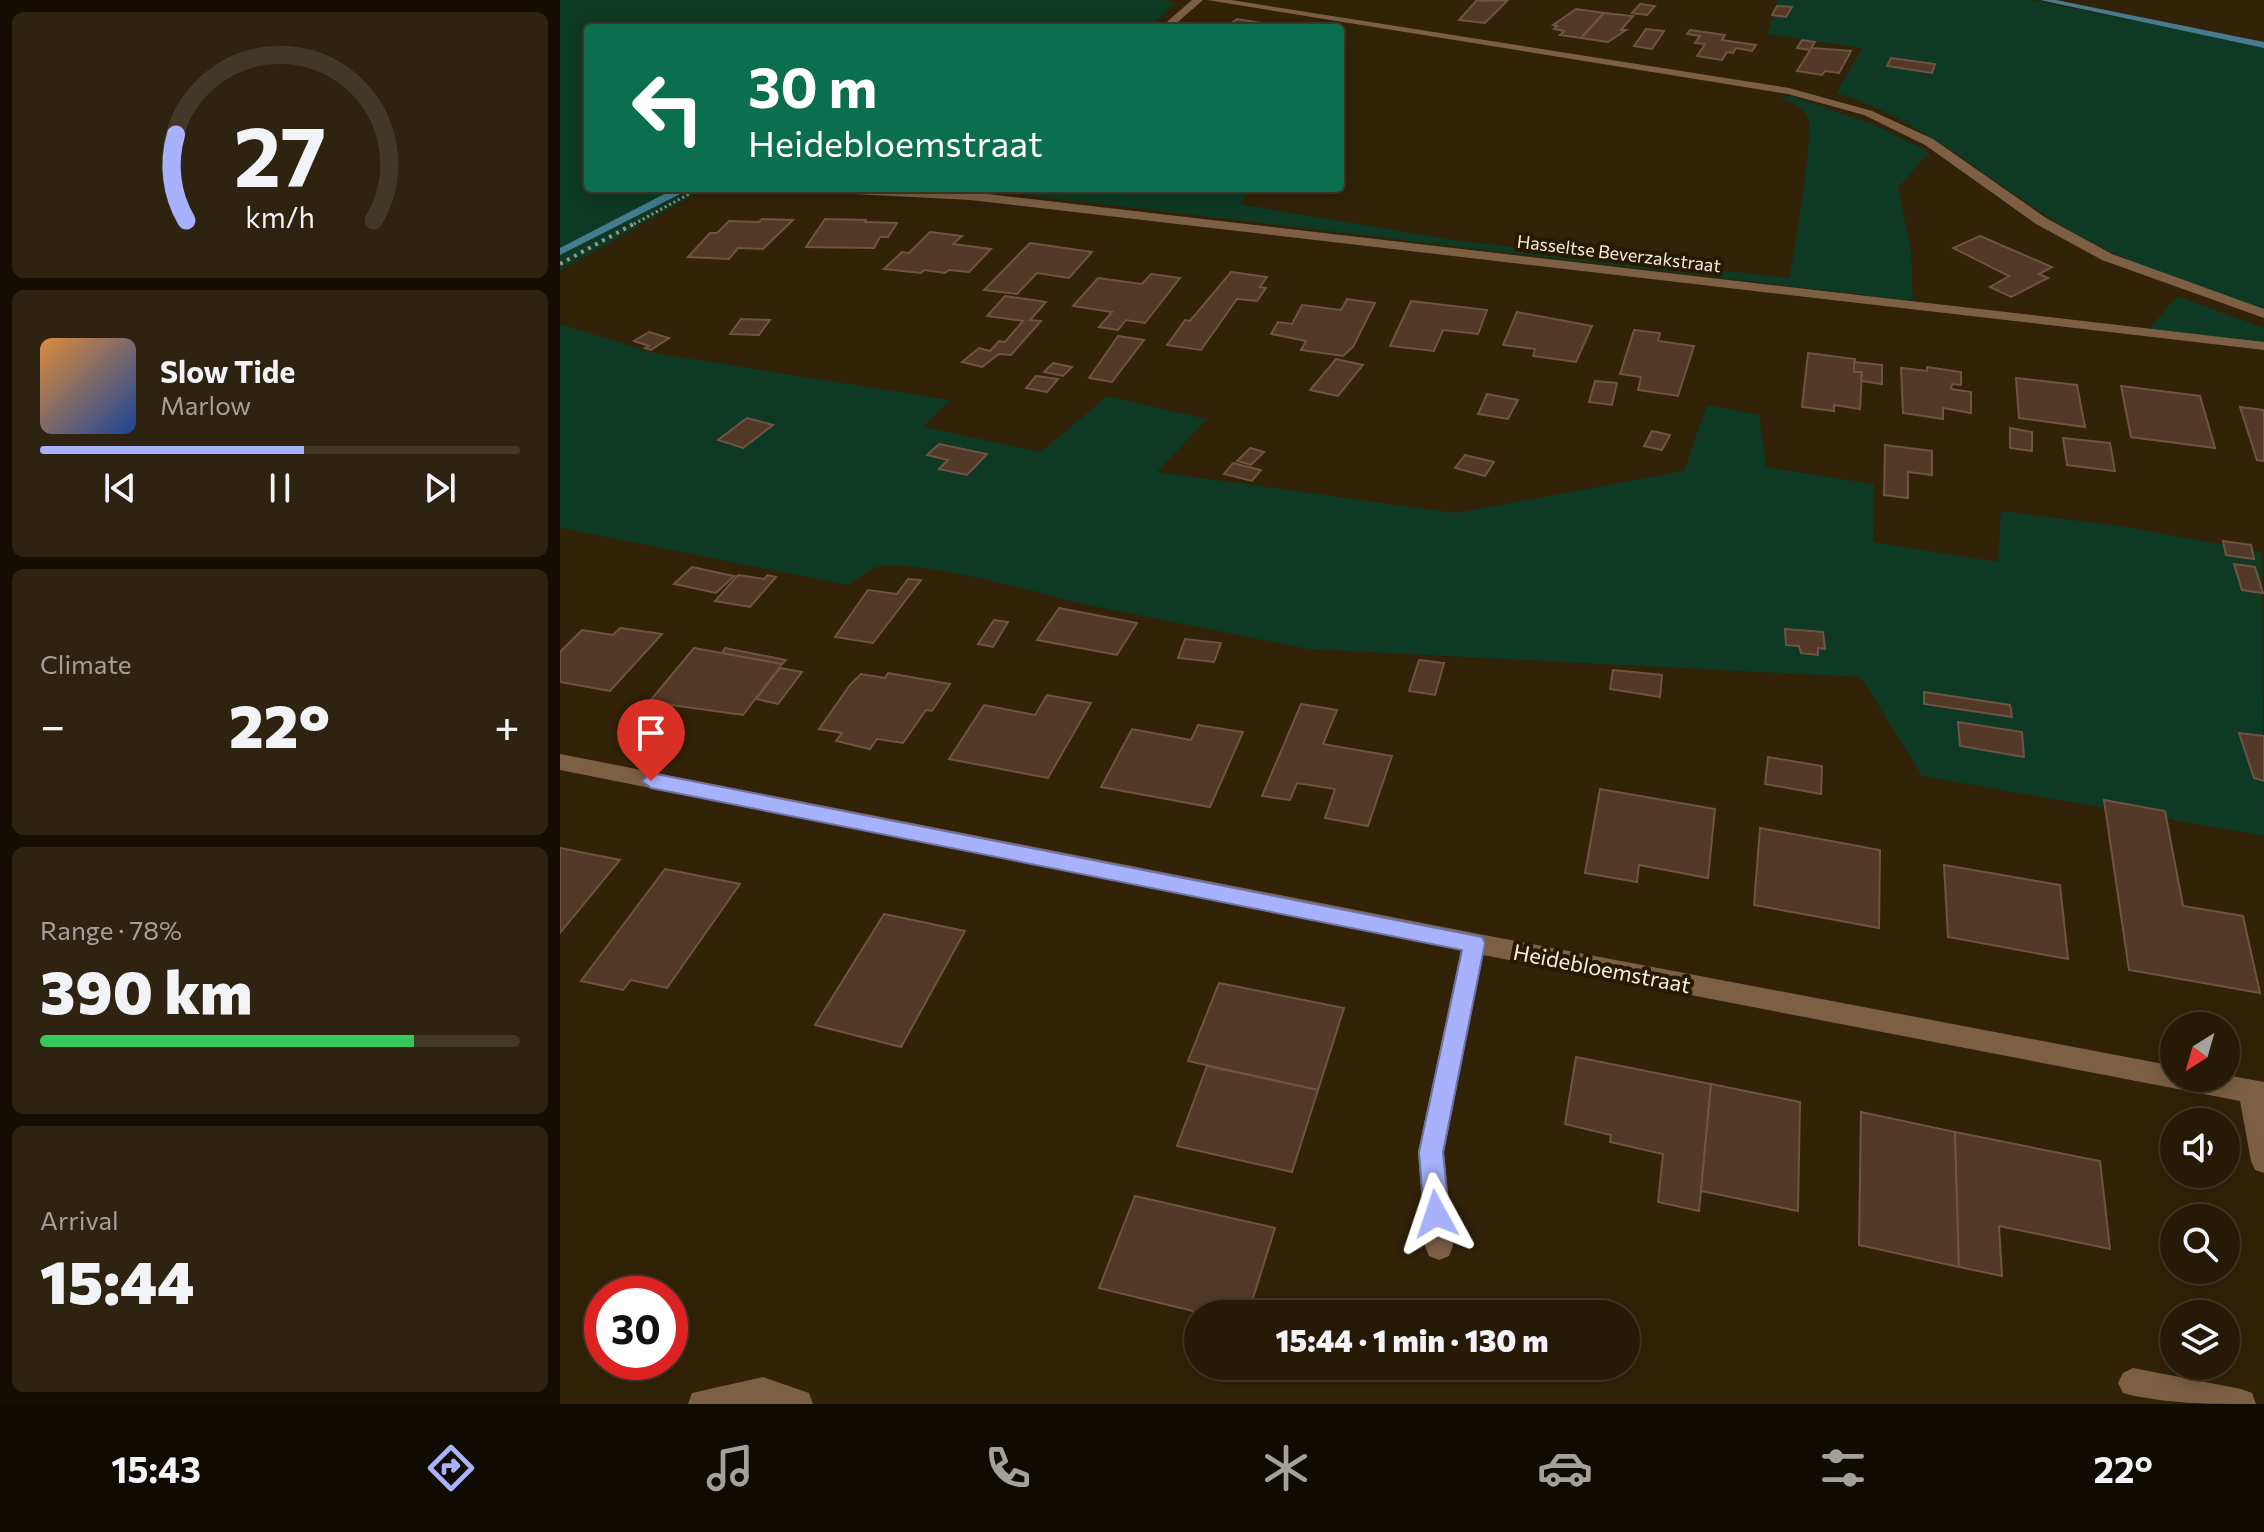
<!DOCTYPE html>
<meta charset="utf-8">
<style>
body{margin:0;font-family:Commissioner,sans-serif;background:#2e2310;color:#f1f3f6;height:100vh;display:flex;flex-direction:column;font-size:30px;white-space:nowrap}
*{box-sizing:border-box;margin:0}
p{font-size:26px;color:#a4a19b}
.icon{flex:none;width:44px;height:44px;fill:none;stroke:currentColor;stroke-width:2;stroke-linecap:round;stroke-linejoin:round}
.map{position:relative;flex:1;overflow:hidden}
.drawer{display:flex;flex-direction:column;gap:12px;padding:12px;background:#150e03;width:560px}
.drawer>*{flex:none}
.banner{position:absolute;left:24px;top:24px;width:760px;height:168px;border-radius:8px;box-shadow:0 4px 20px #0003,0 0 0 2px #423828;background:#0b6e4f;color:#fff;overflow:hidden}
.needle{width:52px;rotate:217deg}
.fabs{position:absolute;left:1600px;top:1012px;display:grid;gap:16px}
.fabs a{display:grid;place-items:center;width:80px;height:80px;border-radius:50%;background:#261a06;box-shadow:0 4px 20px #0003,0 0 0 2px #423828;font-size:40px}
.speed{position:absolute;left:24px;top:1276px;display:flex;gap:16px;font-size:40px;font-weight:700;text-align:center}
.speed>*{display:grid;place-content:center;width:104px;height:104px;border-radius:50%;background:#261a06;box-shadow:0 4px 20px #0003,0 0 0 2px #423828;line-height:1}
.speed .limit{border:12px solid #d22;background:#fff;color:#111}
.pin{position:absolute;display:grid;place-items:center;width:68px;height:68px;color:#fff;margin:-82px -34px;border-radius:50% 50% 50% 0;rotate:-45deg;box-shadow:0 0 8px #0007}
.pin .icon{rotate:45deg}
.me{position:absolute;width:88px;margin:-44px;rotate:355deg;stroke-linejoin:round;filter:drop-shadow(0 0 6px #0008)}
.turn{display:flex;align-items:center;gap:28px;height:168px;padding:0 32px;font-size:36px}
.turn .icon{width:104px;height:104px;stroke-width:2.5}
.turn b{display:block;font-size:56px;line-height:68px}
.big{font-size:60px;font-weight:800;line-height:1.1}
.drawer .widget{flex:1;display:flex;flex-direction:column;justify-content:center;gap:12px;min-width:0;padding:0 28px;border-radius:12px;background:#2e2310}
.drawer .dial{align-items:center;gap:0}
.dial svg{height:208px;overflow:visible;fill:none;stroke:#423828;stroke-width:7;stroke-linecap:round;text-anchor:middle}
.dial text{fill:#f1f3f6;stroke:none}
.song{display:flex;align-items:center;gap:24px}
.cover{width:96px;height:96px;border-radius:12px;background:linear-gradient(135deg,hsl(30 70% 55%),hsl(220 70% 35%))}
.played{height:8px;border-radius:4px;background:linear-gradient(90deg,#a7b1fc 55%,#423828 55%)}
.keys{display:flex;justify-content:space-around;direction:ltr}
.heat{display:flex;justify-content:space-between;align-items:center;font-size:44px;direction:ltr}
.charge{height:12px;border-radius:6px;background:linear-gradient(90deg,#34c759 78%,#423828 0)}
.trip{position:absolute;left:624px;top:1300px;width:456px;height:80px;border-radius:40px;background:#261a06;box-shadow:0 4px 20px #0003,0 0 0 2px #423828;font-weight:800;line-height:80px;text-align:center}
.tabs{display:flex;height:128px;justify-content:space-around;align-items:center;background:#0f0a02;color:#a4a19b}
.tabs .icon{width:56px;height:56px}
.tabs .active{color:#a7b1fc}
.tabs b{font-size:36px;color:#f1f3f6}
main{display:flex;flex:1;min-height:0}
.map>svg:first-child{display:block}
</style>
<main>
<section class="drawer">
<div class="widget dial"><svg viewBox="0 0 100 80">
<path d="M14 69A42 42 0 1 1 86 69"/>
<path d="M14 69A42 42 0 0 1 10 36" stroke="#a7b1fc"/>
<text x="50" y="56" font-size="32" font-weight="700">27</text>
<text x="50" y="72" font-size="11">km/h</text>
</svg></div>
<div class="widget">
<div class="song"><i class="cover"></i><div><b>Slow Tide</b><p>Marlow</p></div></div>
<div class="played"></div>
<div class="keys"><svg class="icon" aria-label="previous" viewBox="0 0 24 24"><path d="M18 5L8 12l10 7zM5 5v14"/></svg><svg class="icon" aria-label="pause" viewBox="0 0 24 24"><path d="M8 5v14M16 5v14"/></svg><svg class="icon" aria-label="next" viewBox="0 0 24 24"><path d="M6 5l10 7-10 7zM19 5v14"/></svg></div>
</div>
<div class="widget"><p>Climate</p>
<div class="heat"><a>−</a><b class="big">22°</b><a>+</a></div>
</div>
<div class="widget"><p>Range · 78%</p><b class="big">390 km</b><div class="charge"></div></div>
<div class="widget"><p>Arrival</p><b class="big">15:44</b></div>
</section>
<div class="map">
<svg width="1704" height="1404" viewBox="0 0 1704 1404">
<rect width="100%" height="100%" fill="#322208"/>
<g fill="#0e3924">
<polygon points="0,0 605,0 615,3 588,28 28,28 28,188 146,188 0,271"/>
<path d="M1218 0H1472L1704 47V313C1642 288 1576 267 1518 235 1437 189 1367 120 1276 93L1302 48 1207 34Z"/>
<path d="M1231 96 1315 125 1369 152 1338 188 1351 251 1353 301 433 191 436 188H691L680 204 900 241 1229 278C1234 256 1254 133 1248 118 1243 105 1230 102 1218 97Z"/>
<polygon points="1617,296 1704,328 1704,343 1589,329"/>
<path d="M0 324 94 353 390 400 363 427 481 452 547 396 647 419 597 472 896 513 1124 471 1147 405 1199 415 1206 467 1314 484 1313 542 1438 562 1441 511 1567 527 1702 552 1704 836 1362 776 1301 677 748 649 513 602C477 591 344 556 314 568 305 572 296 580 288 585L0 528Z"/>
</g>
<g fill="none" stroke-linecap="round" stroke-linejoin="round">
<g fill="#467c90" fill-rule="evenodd">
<polygon points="1480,0 1496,0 1704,42 1704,48"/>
<polygon points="116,188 156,188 151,191 126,191 0,255 0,248"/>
</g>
</g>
<g fill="#533928" stroke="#705443" stroke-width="2">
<polygon points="917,0 924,1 948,0 925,23 899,20"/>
<polygon points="1080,4 1095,6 1087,15 1072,13"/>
<polygon points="1217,6 1232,7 1226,17 1212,15"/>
<polygon points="1016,9 1044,13 1021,38 1000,35 1004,31 994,29 997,26 993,25"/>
<polygon points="1044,13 1073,16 1061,30 1066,30 1048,42 1021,38"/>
<polygon points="677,19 732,28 664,28"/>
<polygon points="1086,29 1104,31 1092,49 1074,46"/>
<polygon points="1130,30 1165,35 1162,40 1196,45 1192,51 1176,48 1173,53 1167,52 1162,60 1137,56 1145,44 1135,43 1140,36 1127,34"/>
<polygon points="1242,40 1255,42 1251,48 1291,51 1279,73 1265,71 1262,75 1237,71 1250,50 1237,48"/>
<polygon points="1331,58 1375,64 1372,73 1327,66"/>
<polygon points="202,219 233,220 203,249 178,248 169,259 128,257 150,233 157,233 169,221 199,222"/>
<polygon points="265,219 306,220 305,222 337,223 328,237 320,237 314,248 246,247"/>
<polygon points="370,232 402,236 393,244 431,249 409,272 389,270 385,273 364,270 361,273 324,269 342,252 349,253"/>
<polygon points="1420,236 1492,267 1479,274 1488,278 1451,297 1430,287 1449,276 1393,248"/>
<polygon points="470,243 532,252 509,278 477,273 457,294 424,290"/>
<polygon points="671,272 707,277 700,287 706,288 697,301 677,299 641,350 607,345 625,320 630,321"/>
<polygon points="591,274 620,278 585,323 566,320 558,330 539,327 552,312 513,306 538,278 582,284"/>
<polygon points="445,296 486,302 470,320 481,321 451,355 439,354 422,367 402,362 419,348 430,351 439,341 445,342 463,321 427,316"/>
<polygon points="787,299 815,303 793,347 783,356 741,350 746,341 711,334 718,322 732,324 742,305 781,310"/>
<polygon points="851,301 927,310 918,334 883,330 874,351 830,346"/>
<polygon points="957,312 1032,326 1016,362 973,356 975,349 943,345"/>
<polygon points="181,319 210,320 199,335 170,334"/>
<polygon points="1074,330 1100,333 1098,341 1134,346 1118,396 1078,390 1081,377 1060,374"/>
<polygon points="89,332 109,338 91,350 85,348 89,346 74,341"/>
<polygon points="558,336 584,340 552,382 529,378"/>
<polygon points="1248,353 1295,359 1294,372 1302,372 1300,409 1274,405 1274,411 1242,407"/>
<polygon points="776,359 803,365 778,396 750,390"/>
<polygon points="1294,362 1322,365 1322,384 1301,381 1302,372 1294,372"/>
<polygon points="493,363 512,367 503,376 484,372"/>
<polygon points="1367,367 1401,372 1401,385 1392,384 1391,389 1411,392 1411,413 1383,408 1383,419 1343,413 1341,368 1367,371"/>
<polygon points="476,376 498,379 487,392 466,388"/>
<polygon points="1456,378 1517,385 1525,427 1459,418"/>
<polygon points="1035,381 1057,383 1052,405 1029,402"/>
<polygon points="1561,386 1640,396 1655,448 1571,437"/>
<polygon points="927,394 958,400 948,419 918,414"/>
<polygon points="1680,407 1704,410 1704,461 1697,460"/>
<polygon points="187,418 213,425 183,448 158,440"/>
<polygon points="1450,428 1472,432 1472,451 1450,448"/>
<polygon points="1092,431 1110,435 1102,450 1084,446"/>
<polygon points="1503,438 1550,443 1555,471 1507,465"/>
<polygon points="379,444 427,454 407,475 379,469 388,460 367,455"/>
<polygon points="1325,445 1372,451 1372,475 1348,472 1348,498 1324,495"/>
<polygon points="690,448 704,452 691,465 677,461"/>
<polygon points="905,455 934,462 925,476 895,468"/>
<polygon points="673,463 701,470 692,481 664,474"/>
<polygon points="1663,541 1691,545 1694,559 1666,555"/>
<polygon points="1674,564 1695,567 1703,593 1682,590"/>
<polygon points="132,567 174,576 156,593 114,584"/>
<polygon points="178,575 204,579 208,575 216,577 190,607 155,601"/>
<polygon points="348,579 361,580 313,643 275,637 308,590 337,594"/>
<polygon points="499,608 577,623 557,655 477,640"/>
<polygon points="434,620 448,622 433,647 418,644"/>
<polygon points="60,628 102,634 50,691 0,682 0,652 22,630 53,635"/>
<polygon points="1225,629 1263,632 1265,649 1258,648 1258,655 1241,653 1239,646 1226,645"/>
<polygon points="625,639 661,643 654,662 618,658"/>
<polygon points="134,648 162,653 222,664 183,715 89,702"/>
<polygon points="165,648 226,660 222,664 162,653"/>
<polygon points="859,660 884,663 875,695 849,691"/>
<polygon points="220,668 242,672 218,704 196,699"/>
<polygon points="1053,670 1102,675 1100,697 1050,689"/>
<polygon points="328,673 390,684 372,711 366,710 343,743 317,739 310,749 276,741 282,733 259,729 290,685 301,674 325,678"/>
<polygon points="1364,692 1450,705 1452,717 1364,704"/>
<polygon points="487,695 531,703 488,778 389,759 424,705 475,715"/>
<polygon points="741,704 777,710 763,744 832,756 808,826 765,818 775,789 737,783 730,800 702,796"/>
<polygon points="1398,722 1462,732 1464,757 1400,746"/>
<polygon points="638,725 683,732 650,807 541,787 572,729 631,740"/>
<polygon points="1679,733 1704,736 1704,781 1694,778"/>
<polygon points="1208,757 1262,766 1261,794 1205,784"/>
<polygon points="1040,789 1155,809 1148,878 1079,865 1077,882 1025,873"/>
<polygon points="1544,800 1605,811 1623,906 1683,916 1700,993 1569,970"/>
<polygon points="1200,828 1320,850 1319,928 1194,905"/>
<polygon points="0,848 60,860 0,933"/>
<polygon points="1384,865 1500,885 1508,959 1388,937"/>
<polygon points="105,869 180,884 107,988 71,980 63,990 21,981"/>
<polygon points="324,914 405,931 341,1047 255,1025"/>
<polygon points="659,983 784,1008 758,1090 628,1061"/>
<polygon points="1016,1057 1151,1084 1139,1211 1098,1202 1103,1154 1050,1142 1051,1135 1005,1124"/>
<polygon points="647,1066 758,1090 732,1172 617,1146"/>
<polygon points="1151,1084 1240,1102 1238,1211 1141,1191"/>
<polygon points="1301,1112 1395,1132 1399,1267 1299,1245"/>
<polygon points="1395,1132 1540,1161 1550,1249 1439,1226 1442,1276 1399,1267"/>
<polygon points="575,1196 715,1228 688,1314 645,1314 539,1288"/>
</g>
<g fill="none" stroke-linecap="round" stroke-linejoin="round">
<polyline stroke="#9e917d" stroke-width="3" stroke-dasharray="2 3" stroke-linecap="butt" points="74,224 140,188"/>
<polyline stroke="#9e917d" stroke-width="4" stroke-dasharray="3 5" stroke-linecap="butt" points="0,264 77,222"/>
<polygon fill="#7d6044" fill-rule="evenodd" points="632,0 643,0 611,28 600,28"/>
<g fill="#7d6044" fill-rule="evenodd">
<polygon points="647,0 671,0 1229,88 1312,111 1373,139 1486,218 1552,254 1704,309 1704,318 1542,260 1476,224 1365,145 1304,115 1228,94"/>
<polygon points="248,188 410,192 1704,342 1704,350 410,200 254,192"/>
<polygon points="0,754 914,933 1614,1066 1614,1078 1666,1078 1666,1075 1704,1082 1704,1173 1695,1170 1691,1161 1680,1101 923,955 884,1152 893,1246 889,1256 879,1260 869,1256 865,1246 858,1152 901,950 0,770"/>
<path d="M1573 1368 1681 1389 1692 1393 1696 1404C1652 1404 1604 1404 1563 1393L1558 1383 1563 1373Z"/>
<polygon points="203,1377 249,1393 253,1404 128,1404 132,1393"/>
</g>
</g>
<polygon fill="#a7b1fc" stroke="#6d73a4" stroke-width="2" points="91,773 922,937 925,943 883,1152 889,1214 885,1223 876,1226 867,1223 864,1214 859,1152 902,950 91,788 82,781"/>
<g text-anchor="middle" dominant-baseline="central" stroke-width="8" stroke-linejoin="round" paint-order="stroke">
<g font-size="18" fill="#f8eedf" stroke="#281901">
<text transform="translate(1059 253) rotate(7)">Hasseltse Beverzakstraat</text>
</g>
<g font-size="22" fill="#f8eedf" stroke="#281901">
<text transform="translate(1042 968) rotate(11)">Heidebloemstraat</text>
</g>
</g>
</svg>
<div class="fabs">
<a><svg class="needle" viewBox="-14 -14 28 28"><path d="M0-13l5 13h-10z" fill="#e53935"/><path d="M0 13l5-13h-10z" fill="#a4a19b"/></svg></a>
<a><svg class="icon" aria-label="sound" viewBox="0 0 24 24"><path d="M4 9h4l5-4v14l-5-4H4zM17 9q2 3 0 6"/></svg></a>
<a><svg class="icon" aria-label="search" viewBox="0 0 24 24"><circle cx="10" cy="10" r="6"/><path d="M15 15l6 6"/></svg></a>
<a><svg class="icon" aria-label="layers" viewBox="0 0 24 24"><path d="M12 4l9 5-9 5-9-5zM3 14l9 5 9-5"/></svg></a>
</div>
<div class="speed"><div class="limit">30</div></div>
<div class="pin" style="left:91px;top:781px;background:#d93025"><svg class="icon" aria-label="arrive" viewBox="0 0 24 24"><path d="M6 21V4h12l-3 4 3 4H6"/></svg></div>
<svg class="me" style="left:876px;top:1214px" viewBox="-20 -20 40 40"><path d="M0-17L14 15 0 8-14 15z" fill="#a7b1fc" stroke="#fff" stroke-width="4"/></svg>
<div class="trip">15:44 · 1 min · 130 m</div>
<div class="banner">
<div class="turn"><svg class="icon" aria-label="left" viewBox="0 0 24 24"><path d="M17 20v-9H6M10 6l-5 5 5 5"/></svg><div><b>30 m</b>Heidebloemstraat</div></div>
</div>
</div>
</main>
<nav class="tabs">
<b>15:43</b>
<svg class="icon active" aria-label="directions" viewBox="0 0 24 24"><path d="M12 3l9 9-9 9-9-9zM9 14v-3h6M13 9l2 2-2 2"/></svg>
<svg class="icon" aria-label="music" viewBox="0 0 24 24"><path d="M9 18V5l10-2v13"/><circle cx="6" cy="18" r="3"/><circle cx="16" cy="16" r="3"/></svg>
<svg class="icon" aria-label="phone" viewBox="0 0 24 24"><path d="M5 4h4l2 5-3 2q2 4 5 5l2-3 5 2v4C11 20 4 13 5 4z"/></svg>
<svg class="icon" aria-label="climate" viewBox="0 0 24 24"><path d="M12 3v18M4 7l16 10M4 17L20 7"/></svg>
<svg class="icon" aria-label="car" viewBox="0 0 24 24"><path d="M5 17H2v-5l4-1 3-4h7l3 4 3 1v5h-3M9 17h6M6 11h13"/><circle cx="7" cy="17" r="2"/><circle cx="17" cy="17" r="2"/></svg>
<svg class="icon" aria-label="filters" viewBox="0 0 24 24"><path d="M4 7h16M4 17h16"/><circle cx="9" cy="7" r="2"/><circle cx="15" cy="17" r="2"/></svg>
<b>22°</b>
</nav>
